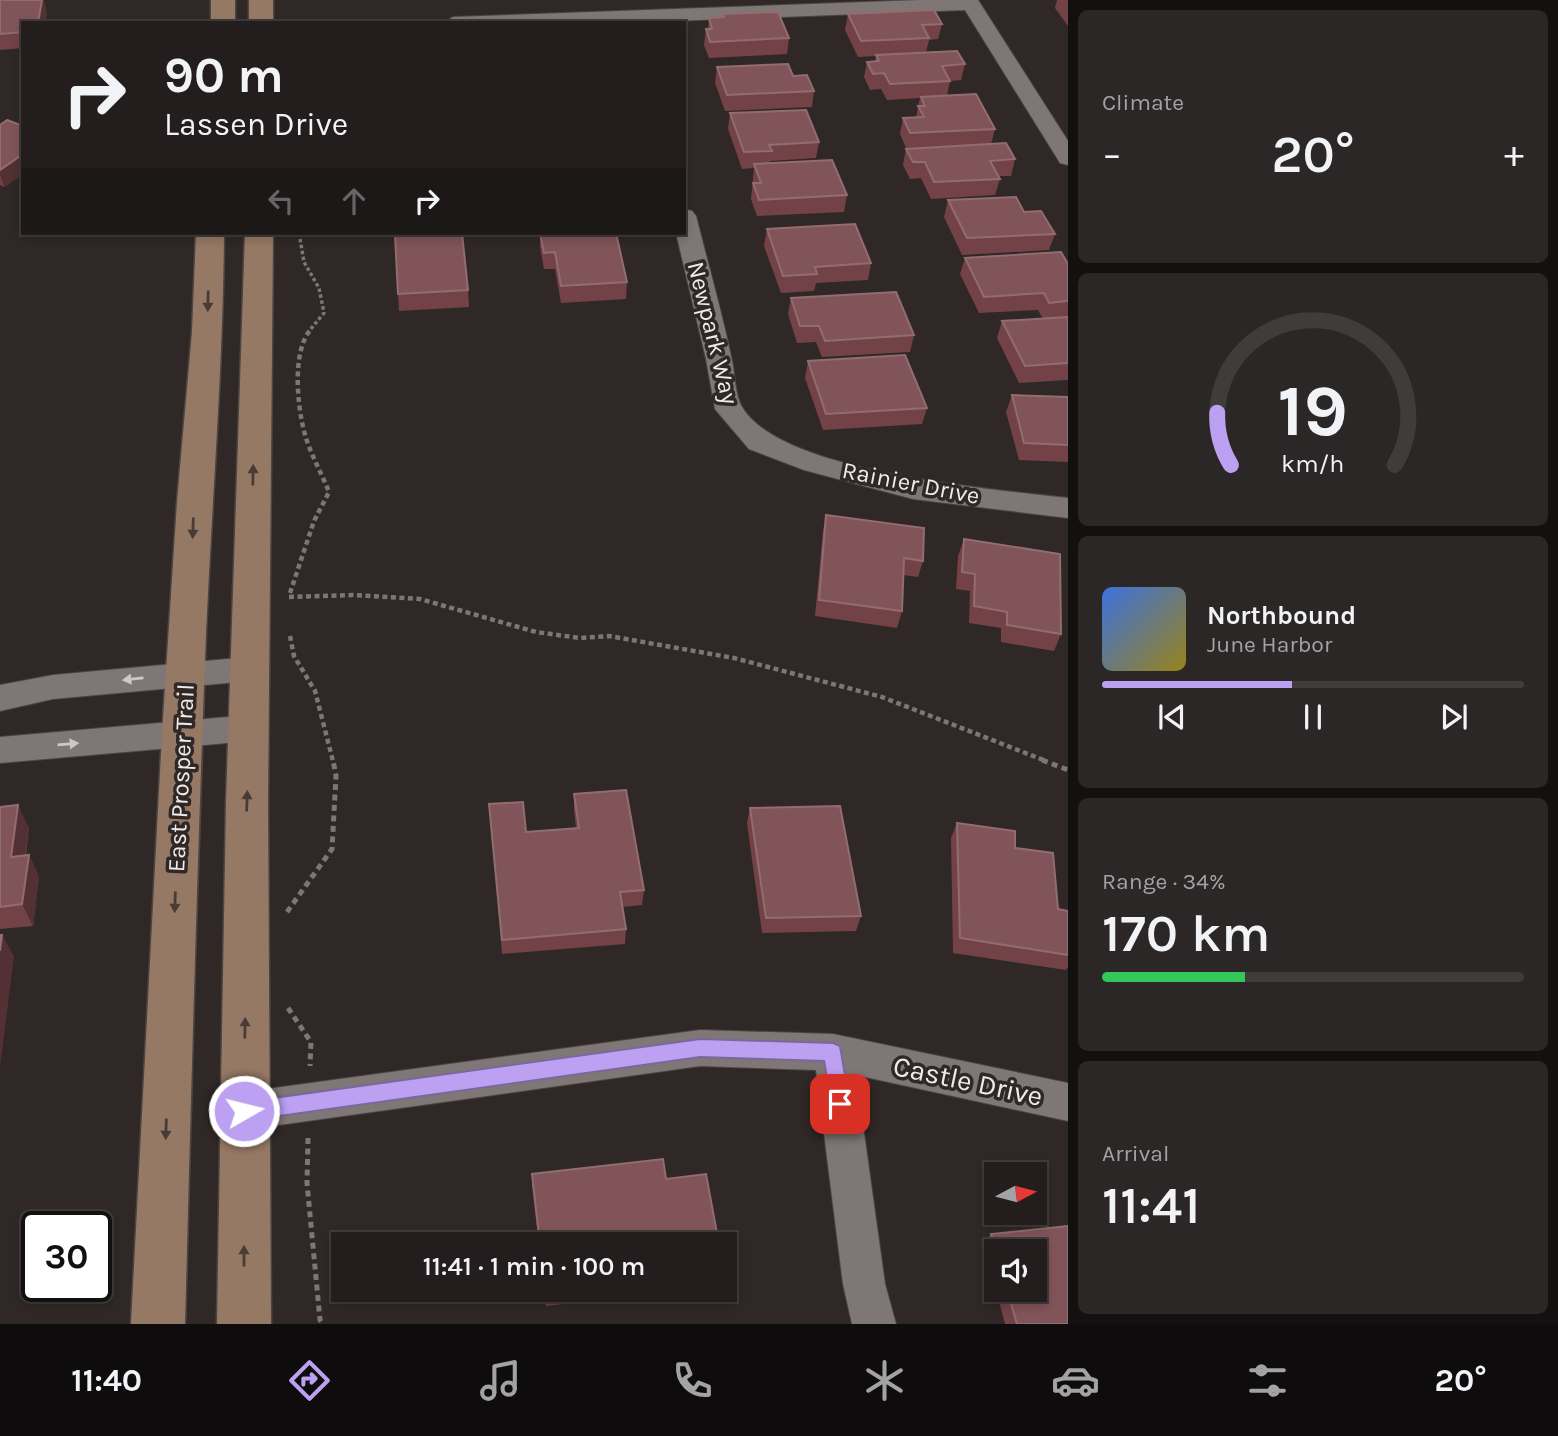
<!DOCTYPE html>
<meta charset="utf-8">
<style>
body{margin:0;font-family:Karla,sans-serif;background:#2b2726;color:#f1f3f6;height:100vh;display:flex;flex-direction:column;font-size:26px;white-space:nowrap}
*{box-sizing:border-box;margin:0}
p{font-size:23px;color:#a3a2a4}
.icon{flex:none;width:38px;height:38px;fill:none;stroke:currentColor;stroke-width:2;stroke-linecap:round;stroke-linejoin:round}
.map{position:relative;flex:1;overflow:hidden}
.side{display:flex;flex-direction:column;gap:10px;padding:10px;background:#131010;width:490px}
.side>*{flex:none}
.hud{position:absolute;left:21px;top:21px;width:665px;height:214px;border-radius:0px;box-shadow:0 4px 10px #0003,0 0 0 2px #403c3b;background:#231e1d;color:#f1f3f6;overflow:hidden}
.needle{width:46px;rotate:83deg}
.controls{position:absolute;left:984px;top:1162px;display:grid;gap:14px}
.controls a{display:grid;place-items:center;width:63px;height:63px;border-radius:0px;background:#231e1d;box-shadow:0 4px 10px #0003,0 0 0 2px #403c3b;font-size:35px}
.speed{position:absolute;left:21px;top:1211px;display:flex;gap:14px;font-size:35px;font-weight:700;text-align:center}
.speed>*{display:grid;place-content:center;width:91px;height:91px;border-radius:50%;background:#231e1d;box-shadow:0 4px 10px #0003,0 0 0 2px #403c3b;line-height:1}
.speed .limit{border:4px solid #111;border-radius:10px;background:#fff;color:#111}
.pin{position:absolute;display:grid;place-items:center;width:60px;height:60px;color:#fff;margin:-30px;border-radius:14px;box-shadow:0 4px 10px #0006}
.me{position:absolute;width:77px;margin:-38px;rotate:82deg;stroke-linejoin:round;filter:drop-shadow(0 0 5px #0008)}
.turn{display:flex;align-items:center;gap:24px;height:147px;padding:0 28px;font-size:32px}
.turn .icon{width:91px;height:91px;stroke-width:2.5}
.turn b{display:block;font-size:49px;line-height:60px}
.lanes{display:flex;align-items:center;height:66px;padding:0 28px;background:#0003;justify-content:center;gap:35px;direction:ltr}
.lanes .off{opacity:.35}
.big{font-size:52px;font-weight:600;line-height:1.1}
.side .widget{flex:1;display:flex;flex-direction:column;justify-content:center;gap:10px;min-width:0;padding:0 24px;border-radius:10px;background:#2b2726}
.side .dial{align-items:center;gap:0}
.dial svg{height:182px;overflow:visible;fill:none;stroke:#403c3b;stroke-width:7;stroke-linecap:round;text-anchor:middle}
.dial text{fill:#f1f3f6;stroke:none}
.song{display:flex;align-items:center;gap:21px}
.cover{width:84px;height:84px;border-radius:10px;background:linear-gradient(135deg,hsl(220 70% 55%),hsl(50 70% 35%))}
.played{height:7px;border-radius:4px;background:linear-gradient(90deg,#bca0f2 45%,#403c3b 45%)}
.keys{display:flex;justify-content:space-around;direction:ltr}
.heat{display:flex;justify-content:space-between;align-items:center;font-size:38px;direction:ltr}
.charge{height:10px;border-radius:5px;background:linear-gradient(90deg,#34c759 34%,#403c3b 0)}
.trip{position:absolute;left:331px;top:1232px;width:406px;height:70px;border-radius:0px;background:#231e1d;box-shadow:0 4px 10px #0003,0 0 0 2px #403c3b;font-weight:600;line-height:70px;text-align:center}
.dock{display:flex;height:112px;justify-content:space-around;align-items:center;background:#0e0c0c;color:#a3a2a4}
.dock .icon{width:49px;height:49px}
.dock .selected{color:#bca0f2}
.dock b{font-size:32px;color:#f1f3f6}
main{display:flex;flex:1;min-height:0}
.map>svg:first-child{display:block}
</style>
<main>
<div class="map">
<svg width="1068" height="1324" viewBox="0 0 1068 1324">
<rect width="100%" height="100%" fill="#2f2827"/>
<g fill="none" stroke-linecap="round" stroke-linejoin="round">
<g stroke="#4b4544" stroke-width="2">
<g id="minor">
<polygon points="920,0 978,0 1068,141 1068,165 1060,163 1057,158 965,10 622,23 443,23 453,17"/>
<path d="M684 209 692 211 696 216C708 264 722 312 732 361 735 374 735 396 742 407 781 473 994 489 1068 498V518L913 499 804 470 749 449 715 409 706 359 676 233H684Z"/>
<polygon points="249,657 260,660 265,669 260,678 249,681 53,699 0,711 0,685 53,675"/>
<polygon points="250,715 262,719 266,728 262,737 250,741 0,763 0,737"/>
<polygon points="700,1030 833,1034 1068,1083 1068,1121 856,1075 885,1284 896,1324 852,1324 843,1284 816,1070 700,1066 244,1130 230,1125 224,1111 230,1097 244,1092"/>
</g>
</g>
<g stroke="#4b4544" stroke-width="3">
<g id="secondary">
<rect x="211" y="0" width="24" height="23"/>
<rect x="249" y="0" width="24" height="23"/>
<path d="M196 233H224C223 367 212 500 206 633 197 863 191 1094 185 1324H131L162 734 177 502 192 332Z"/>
<polygon points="245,233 273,233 268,802 271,1324 217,1324 226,802"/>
</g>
</g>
<polyline stroke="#7c7675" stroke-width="3.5" stroke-dasharray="3.5 2.5" stroke-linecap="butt" points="299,233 304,262 319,288 324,313 309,331"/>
<g stroke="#7c7675" stroke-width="4.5" stroke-dasharray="5 3.5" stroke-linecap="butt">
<path d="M290 593 314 521 329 492C321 472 309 451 304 431 297 403 292 351 311 329"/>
<polyline points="289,597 353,595 420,599 536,632 580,638 609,636 734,658 882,697 1046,761"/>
<polyline points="290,636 294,656 315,691 333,761"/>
</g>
<g stroke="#7c7675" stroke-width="5" stroke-dasharray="6 4.5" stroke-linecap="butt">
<polyline points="1042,760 1068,770"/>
<polyline points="287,912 332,849 336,776 333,760"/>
<polyline points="288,1008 311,1042 310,1066"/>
<polyline points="308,1138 307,1183 320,1320 323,1324"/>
</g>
<use href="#minor" fill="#7f7775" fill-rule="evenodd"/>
<use href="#secondary" fill="#967965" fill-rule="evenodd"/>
</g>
<g fill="#734247">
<polygon points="0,0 47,13 45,23 23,23 23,48 0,50"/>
<polygon points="1057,0 1068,0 1068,26 1055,8"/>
<polygon points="723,14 789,38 787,54 709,58 704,45 706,29 708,29 709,18 723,17"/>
<polygon points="848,14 942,24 938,39 929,40 926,52 965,64 961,80 950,81 947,95 995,129 991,144 1015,159 1011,176 999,176 1000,179 995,195 931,199 921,178 910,179 903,165 906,148 900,134 903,118 916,117 920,98 887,100 881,89 870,90 864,77 867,62 875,61 876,56 858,57 845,30"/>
<polygon points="717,67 793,76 814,91 812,107 725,111 715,83"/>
<polygon points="730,113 819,142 816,158 770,161 770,163 847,195 844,212 757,216 751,199 754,168 742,169 728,129"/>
<polygon points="0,125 23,126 23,174 4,187 0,185"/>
<polygon points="948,200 1024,212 1055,234 1049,250 962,255 944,217"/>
<polygon points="767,229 871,263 868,280 816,283 814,291 781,293 764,246"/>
<polygon points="540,233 627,282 626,299 561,303 555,269 544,269 540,247"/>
<polygon points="965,258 1068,264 1068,380 1019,383 997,338 1002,321 1043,319 1038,310 979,313 960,274"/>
<polygon points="468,290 469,307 399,311 398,294"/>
<polygon points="791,298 914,335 910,352 822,357 816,342 797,343 788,314"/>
<polygon points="808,361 927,408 922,424 823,430 805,378"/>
<polygon points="1012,395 1068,397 1068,462 1019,460 1006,412"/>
<polygon points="826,515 923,561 918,577 903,575 902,611 897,628 815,616 823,531"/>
<polygon points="964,539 1061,634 1054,651 1001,642 1001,628 969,623 970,591 956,589 958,556"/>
<polygon points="574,794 644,890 642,905 622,907 626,929 625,944 502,954 489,804 526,832 576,828 574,810"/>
<polygon points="0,807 29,828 26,856 29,855 39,877 33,926 0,929"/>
<polygon points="750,808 861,916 856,931 762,933 747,823"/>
<polygon points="957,823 1015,848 1058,909 1068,911 1068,967 1066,970 953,953 951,838"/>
<polygon points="532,1174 666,1179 719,1244 539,1244 532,1186"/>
<polygon points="991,1234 1068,1324 1005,1324 996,1290 1034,1290 996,1251 996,1290 983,1246"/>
<polygon points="544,1290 683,1290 546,1306"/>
</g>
<g fill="#523033">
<polygon points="42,0 44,0 47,13 45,23 38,23"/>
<polygon points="23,154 23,174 4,187 0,174 0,170"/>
<polygon points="18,805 29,828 22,879 11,857"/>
<polygon points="29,855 39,877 33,926 22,904"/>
<polygon points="2,935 14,956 0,1068 0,951"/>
</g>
<g fill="#815459" stroke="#926c70" stroke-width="2">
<polygon points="0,0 42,0 38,23 23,23 23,32 0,34"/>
<polygon points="934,10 942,24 922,25 929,38 861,41 848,14"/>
<polygon points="778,12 789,38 710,42 706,29 712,29 709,18 724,17 723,14"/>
<polygon points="957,51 965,64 942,66 950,81 890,84 884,73 873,74 867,62 879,61 876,55"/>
<polygon points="788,64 793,76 807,75 814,91 727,95 717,67"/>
<polygon points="976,94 995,129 910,133 903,118 924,117 918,106 925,106 921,97"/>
<polygon points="806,110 819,142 769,145 772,151 744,152 730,113"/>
<polygon points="7,120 23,126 23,154 0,170 0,125"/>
<polygon points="1006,143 1015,159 990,161 1000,179 934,182 925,162 913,162 906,149"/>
<polygon points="832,160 847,195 759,200 753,183 761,183 754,164"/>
<polygon points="1016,197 1024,212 1041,211 1055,234 967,238 948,200"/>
<polygon points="855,224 871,263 815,267 817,274 783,276 767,229"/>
<polygon points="433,233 462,233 468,290 398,294 395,235"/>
<polygon points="540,233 616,233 627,282 561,286 555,252 544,253"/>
<polygon points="1061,252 1068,264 1068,301 1049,303 1044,293 984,297 965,258"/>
<polygon points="896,292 914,335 825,341 819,326 800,326 791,298"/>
<polygon points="1068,317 1068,363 1025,366 1002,321"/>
<polygon points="905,355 927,408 826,414 808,361"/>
<polygon points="1012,395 1068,397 1068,445 1024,443"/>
<polygon points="826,515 924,528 923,561 904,558 902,611 819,600"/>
<polygon points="964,539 1060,554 1061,634 1007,625 1007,612 974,606 975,574 962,572"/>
<polygon points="626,790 644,890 620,892 626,929 502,940 489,804 523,802 526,832 579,828 574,794"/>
<polygon points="18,805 11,857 29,855 22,904 0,907 0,807"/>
<polygon points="840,806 861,916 766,918 750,808"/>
<polygon points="957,823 1015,831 1015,848 1053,853 1058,909 1068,911 1068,955 960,938"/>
<polygon points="0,935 2,935 0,951"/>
<polygon points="663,1159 666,1179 706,1174 719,1244 540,1244 532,1174"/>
<polygon points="1068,1226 1068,1324 1017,1324 1007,1290 1034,1290 1034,1251 996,1251 991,1234"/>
<polygon points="546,1290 596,1290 546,1296"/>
</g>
<defs><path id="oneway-solid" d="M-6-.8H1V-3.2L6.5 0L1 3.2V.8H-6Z" transform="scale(1.75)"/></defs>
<g fill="#493c36">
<use href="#oneway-solid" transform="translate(208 301) rotate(91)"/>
<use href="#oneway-solid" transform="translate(253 475) rotate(-89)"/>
<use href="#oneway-solid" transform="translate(193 528) rotate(92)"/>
<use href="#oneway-solid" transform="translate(247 801) rotate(-88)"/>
<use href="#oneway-solid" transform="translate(175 902) rotate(92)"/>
<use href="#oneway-solid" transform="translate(245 1028) rotate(-89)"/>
<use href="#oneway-solid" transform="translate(166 1129) rotate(92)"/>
<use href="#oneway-solid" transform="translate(244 1256) rotate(-90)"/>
</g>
<g fill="#cdc8c7">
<use href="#oneway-solid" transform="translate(133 679) rotate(174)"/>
<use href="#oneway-solid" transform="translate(68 744) rotate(-5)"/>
</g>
<polygon fill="#bca0f2" stroke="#7a689d" stroke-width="2" points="700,1039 833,1043 840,1046 850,1104 847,1111 840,1114 833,1111 824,1061 700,1057 244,1121 237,1118 234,1111 237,1104 244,1102"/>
<g text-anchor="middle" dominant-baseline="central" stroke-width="7" stroke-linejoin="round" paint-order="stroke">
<g font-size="24" fill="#efebea" stroke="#2f2827">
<text transform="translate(713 333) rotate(76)">Newpark Way</text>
<text transform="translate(911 483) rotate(11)">Rainier Drive</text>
<text transform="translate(181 778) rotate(-87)">East Prosper Trail</text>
</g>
<g font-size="28" fill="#efebea" stroke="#2f2827">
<text transform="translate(968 1081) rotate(12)">Castle Drive</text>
</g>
</g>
</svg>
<div class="controls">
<a><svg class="needle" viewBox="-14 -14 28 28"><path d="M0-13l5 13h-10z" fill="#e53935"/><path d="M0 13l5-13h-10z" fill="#a3a2a4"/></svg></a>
<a><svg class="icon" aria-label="sound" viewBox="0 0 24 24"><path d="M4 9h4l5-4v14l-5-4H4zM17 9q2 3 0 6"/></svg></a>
</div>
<div class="speed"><div class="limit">30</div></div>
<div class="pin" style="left:840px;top:1104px;background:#d93025"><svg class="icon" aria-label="arrive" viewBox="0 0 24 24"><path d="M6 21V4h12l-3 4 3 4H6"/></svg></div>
<svg class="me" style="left:244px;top:1111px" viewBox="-20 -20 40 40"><circle r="17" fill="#bca0f2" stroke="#fff" stroke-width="3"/><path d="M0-11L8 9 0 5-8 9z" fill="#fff"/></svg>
<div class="trip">11:41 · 1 min · 100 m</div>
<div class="hud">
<div class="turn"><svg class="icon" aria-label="right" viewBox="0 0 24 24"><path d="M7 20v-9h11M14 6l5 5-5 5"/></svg><div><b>90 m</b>Lassen Drive</div></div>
<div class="lanes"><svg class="icon off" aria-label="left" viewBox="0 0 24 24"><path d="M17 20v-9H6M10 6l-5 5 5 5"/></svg><svg class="icon off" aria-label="ahead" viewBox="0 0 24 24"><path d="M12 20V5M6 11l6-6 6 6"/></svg><svg class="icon" aria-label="right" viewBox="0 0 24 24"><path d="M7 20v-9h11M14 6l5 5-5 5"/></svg></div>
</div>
</div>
<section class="side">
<div class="widget"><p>Climate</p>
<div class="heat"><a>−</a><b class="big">20°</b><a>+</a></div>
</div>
<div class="widget dial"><svg viewBox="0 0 100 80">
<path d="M14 69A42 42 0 1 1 86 69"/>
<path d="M14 69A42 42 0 0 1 8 46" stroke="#bca0f2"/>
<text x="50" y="56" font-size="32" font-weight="700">19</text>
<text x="50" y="72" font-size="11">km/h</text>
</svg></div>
<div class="widget">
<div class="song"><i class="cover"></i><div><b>Northbound</b><p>June Harbor</p></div></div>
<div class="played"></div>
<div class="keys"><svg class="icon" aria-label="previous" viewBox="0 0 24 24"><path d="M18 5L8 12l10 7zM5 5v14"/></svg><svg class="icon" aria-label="pause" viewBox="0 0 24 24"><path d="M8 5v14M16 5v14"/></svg><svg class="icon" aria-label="next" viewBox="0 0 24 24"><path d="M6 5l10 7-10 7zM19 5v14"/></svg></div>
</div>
<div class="widget"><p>Range · 34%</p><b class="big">170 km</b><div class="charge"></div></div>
<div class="widget"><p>Arrival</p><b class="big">11:41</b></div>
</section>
</main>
<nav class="dock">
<b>11:40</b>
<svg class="icon selected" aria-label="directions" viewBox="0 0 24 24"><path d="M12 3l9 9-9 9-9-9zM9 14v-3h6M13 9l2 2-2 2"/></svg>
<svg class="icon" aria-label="music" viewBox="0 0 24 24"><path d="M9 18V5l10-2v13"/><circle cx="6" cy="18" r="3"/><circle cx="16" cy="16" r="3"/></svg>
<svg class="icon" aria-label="phone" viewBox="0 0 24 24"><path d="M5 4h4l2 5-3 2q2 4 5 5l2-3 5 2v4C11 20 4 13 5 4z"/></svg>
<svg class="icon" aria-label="climate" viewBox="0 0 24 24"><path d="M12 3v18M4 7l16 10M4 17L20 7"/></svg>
<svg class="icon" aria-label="car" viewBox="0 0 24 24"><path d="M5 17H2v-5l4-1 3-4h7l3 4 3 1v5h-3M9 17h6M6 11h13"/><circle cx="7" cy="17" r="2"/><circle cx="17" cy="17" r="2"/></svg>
<svg class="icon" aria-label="filters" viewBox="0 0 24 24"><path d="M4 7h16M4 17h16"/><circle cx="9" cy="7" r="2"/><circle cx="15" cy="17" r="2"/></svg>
<b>20°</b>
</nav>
